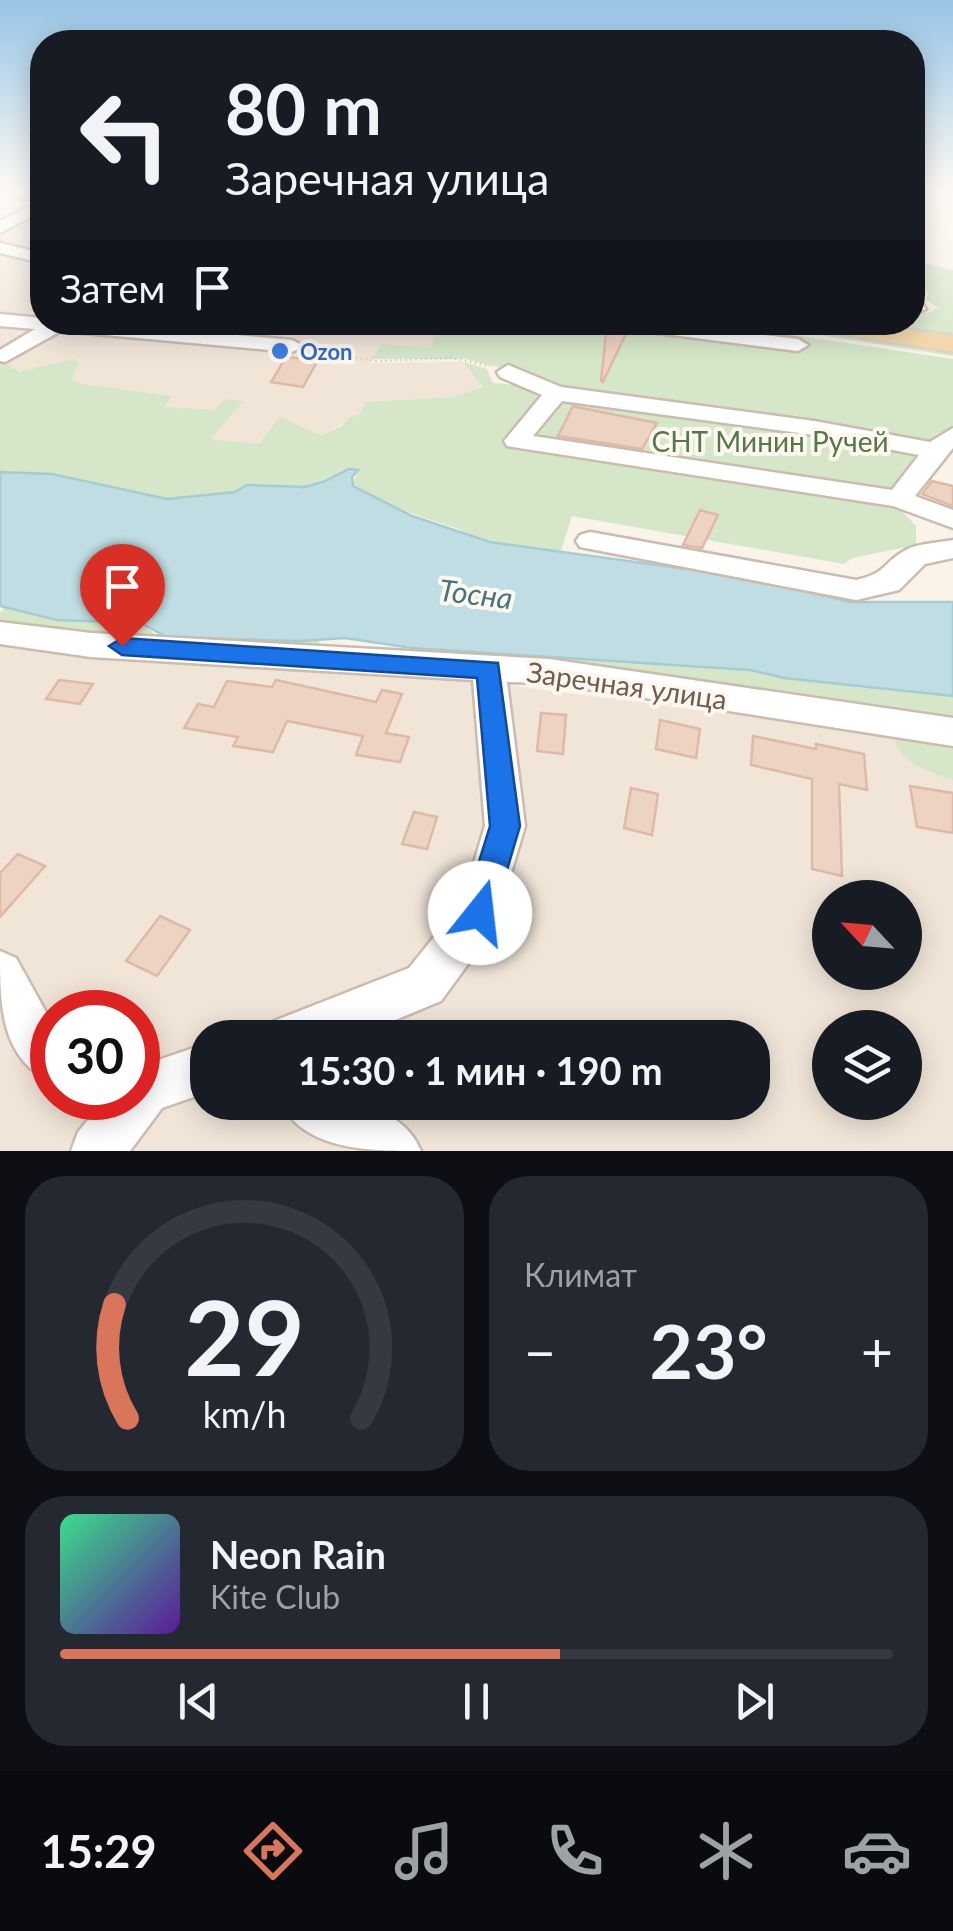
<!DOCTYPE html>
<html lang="ru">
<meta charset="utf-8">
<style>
body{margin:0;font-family:Lato,sans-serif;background:#242831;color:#f1f3f6;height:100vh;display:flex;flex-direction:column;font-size:38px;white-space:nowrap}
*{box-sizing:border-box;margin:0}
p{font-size:32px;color:#9ea1a6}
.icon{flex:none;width:55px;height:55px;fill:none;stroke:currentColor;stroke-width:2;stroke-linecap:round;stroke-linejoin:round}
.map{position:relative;height:1151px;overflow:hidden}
.side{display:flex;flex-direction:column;gap:25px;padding:25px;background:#0d0f14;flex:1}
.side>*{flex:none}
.guide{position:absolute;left:30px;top:30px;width:895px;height:305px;border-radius:40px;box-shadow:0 5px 25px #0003;background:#171b24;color:#f1f3f6;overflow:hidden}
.needle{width:65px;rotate:296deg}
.tools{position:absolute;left:812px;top:880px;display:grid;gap:20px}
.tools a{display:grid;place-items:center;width:110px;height:110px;border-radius:50%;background:#171b24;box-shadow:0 5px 25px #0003;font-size:50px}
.speed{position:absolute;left:30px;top:990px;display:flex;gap:20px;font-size:50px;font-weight:700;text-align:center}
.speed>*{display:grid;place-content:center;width:130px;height:130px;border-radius:50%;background:#171b24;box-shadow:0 5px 25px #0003;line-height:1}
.speed .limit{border:15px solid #d22;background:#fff;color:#111}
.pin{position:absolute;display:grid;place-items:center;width:85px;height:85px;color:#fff;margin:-102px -42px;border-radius:50% 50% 50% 0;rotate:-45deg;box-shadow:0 0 10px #0007}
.pin .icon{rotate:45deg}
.me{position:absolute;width:110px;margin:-55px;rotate:16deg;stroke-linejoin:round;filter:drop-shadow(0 0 8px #0008)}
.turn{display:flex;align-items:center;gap:35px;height:210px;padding:0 30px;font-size:45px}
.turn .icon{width:130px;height:130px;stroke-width:2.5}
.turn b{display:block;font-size:70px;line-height:85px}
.then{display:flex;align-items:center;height:95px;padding:0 30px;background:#0003;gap:20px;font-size:38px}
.big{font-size:75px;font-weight:700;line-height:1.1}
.side .card{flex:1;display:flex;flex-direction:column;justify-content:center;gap:15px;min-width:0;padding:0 35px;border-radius:40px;background:#242831}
.side .dial{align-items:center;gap:0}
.dial svg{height:260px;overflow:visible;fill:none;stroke:#363941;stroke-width:7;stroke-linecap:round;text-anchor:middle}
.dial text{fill:#f1f3f6;stroke:none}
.song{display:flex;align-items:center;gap:30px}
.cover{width:120px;height:120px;border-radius:15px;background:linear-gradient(135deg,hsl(150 70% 55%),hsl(270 70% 35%))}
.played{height:10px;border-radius:5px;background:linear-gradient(90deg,#d8755a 60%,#363941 60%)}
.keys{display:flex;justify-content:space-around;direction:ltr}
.heat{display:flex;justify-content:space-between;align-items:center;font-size:55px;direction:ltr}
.side .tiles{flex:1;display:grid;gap:25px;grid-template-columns:1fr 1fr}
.card:last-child{grid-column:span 2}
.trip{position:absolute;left:190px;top:1020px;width:580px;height:100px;border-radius:40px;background:#171b24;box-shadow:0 5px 25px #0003;font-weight:700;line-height:100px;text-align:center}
.menu{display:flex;height:160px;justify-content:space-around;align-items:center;background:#090b0e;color:#9ea1a6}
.menu .icon{width:70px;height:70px}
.menu .selected{color:#d8755a}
.menu b{font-size:45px;color:#f1f3f6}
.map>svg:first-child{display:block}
</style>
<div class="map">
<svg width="953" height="1151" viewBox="0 0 953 1151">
<rect width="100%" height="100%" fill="#faf3e9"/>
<g fill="#f1e5d8" fill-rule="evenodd">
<polygon points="42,207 42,322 461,323 431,347 382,344 369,363 463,362 483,387 454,397 366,402 360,415 321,435 259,444 210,439 241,401 215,411 162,407 171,397 0,381 0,230"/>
<path d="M0 639 477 675 507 685 893 735 899 751 910 761 953 780V1151H0ZM830 898H905V972H830ZM52 1012H138V1098H52ZM830 1028H905V1102H830ZM208 1038H752V1102H208Z"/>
</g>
<g fill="#d5e7c8">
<polygon points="913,260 953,270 953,338 880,326 912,322 913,311 928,313 938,308 926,299 929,292 913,288"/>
<polygon points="788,322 953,349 953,356 741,323"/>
<polygon points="714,323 953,359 953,425 924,443 888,443 914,456 895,498 896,505 916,526 916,545 852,558 844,564 572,516 560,554 471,537 459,529 391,507 353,485 357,471 304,487 248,485 235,492 167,499 52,474 0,472 0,360 19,372 73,359 79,364 72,378 80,384 172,396 164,407 214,410 226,399 243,401 211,439 259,444 280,417 321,435 342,426 349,417 360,415 365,402 454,397 483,387 463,362 487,369 493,383 554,388 519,373 466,359 371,359 382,344 431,347 439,324"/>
<polygon points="5,606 57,620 140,623 155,634 320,639 317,653 0,628 0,613"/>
<polygon points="412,648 750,670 784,678 953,696 953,725 407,659"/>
<path d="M893 735 953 744V780C929 772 898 763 893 735Z"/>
</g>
<polygon fill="#bfdde2" stroke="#a6ccd3" stroke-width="2.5" points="349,469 358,470 352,477 353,486 412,516 490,542 744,577 851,602 953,602 953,696 784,678 750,670 412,648 345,638 299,641 167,637 140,623 57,620 0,606 0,472 52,474 167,499 235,492 247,485 304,487 323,482"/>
<g fill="#edd3c3" stroke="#debaa5" stroke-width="2.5">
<polygon points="607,324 630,325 603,382 601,381"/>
<polygon points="286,357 318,360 303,387 271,382"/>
<polygon points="573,406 576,407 657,423 642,449 558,436"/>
<polygon points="932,481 953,486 953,506 922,494"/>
<polygon points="700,510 718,515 702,548 683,545"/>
<polygon points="59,680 93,684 80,704 46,699"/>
<polygon points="276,680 376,702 382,690 402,694 386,733 409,737 400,762 356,755 363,736 287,721 273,752 233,746 238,737 184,728 198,704 214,707 227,681 272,687"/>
<polygon points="541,713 566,715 563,754 537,751"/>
<polygon points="660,720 700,729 696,758 656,749"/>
<polygon points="753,736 816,749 816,744 864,754 867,790 839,784 842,876 812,869 812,779 751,765"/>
<polygon points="910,786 953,793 953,833 917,827"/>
<polygon points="631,788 658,794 652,835 624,828"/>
<polygon points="414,812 437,817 427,849 402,844"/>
<polygon points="18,854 45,866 0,917 0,873"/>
<polygon points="160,916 190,930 157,976 126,961"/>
</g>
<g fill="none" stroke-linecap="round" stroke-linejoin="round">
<g stroke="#ccbcaf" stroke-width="5">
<g id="minor">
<polygon points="42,200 42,211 0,233 0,221"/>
<polygon points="0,243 42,253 42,263 0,253"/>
<polygon points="912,303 923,305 926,309 912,315"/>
<polygon points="0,314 42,318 42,322 97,322 292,340 303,346 292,352 61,331 5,362 0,361 0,350 35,329 0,326"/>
<polygon points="651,322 798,339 808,345 798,351 657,333 647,327"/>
<path d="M508 365 561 387 814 421 930 442 953 428V448L915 496 953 510V528L893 506 507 446 504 441 542 395 500 377 497 372ZM562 401 814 435 919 455 892 490 533 436Z"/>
<path d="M590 532 856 580C887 573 882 564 904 551 917 543 939 543 953 540V558L925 564 899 590 856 600 580 547 576 541 580 535Z"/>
<polygon points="0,622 91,633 549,659 953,718 953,746 549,683 507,682 525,826 495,927 441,1001 352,1038 267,1038 274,1021 409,968 462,902 485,826 473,680 91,657 0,644"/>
<path d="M0 951 16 958 52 1023V1082C0 1059 0 1004 0 951Z"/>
<polygon points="208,1043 208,1092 162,1108 130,1151 71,1151 78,1132 106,1098 138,1098 138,1067"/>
<path d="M281 1102C330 1102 399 1097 421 1151 373 1151 303 1151 281 1102Z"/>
</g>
</g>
<g stroke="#d8d1ce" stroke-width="4">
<g id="major">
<polygon points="5,192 42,192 42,203 7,196"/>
<polygon points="801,322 865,322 953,336 953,352 813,330"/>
</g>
</g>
<polyline stroke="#d2b7a6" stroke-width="2.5" stroke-dasharray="1 4" stroke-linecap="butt" points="311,353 379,361 451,358 490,366"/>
<use href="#minor" fill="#fff" fill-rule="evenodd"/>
<use href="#major" fill="#f2d6a8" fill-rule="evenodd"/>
</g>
<linearGradient id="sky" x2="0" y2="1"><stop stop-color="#97c4e6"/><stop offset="0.54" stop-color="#fdfaf5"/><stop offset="1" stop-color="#fdfaf5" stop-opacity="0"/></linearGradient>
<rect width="953" height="353" fill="url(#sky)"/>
<polygon fill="#1a73e8" stroke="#114b97" stroke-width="2.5" points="122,638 498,663 520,826 491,924 480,929 468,924 463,913 490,826 477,678 122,655 109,646"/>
<circle fill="#3f7fe0" stroke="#fdf8ef" stroke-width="4" cx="280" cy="351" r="10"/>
<g text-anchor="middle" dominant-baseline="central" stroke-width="8" stroke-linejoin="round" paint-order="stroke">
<g font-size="22" font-weight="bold" fill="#366cbe" stroke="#fdf8ef" text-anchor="start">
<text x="300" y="351">Ozon</text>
</g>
<g font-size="28" fill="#567748" stroke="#fdf8ef">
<text x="770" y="441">СНТ Минин Ручей</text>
</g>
<g font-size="28" fill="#725b4f" stroke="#fdf8ef">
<text transform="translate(627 685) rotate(8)">Заречная улица</text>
</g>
<g font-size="30" font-style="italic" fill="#47747d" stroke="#fdf8ef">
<text transform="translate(476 593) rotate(7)">Тосна</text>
</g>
</g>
</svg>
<div class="tools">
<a><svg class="needle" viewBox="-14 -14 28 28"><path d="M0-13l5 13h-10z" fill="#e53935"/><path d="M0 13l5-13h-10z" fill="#9ea1a6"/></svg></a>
<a><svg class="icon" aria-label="layers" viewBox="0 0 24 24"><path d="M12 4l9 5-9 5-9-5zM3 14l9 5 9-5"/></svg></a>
</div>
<div class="speed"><div class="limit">30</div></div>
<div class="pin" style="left:122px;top:646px;background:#d93025"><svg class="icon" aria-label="arrive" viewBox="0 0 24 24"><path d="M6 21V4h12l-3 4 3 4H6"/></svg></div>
<svg class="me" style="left:480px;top:913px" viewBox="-20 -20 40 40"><circle r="19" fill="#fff"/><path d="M0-13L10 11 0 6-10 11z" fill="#1a73e8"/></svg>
<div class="trip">15:30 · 1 мин · 190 m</div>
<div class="guide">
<div class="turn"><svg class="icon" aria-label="left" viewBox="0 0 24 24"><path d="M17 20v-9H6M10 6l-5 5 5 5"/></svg><div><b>80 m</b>Заречная улица</div></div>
<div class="then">Затем<svg class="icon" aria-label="arrive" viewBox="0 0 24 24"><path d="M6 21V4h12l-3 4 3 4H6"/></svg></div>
</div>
</div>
<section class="side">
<div class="tiles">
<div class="card dial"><svg viewBox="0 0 100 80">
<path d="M14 69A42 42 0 1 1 86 69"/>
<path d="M14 69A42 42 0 0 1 10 34" stroke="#d8755a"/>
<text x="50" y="56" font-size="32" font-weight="700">29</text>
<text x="50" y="72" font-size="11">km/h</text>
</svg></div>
<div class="card"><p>Климат</p>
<div class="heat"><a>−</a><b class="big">23°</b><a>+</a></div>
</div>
<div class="card">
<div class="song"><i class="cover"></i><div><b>Neon Rain</b><p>Kite Club</p></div></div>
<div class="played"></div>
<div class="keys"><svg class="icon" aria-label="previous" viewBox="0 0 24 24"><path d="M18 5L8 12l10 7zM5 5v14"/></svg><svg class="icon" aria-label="pause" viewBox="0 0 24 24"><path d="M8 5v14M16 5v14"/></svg><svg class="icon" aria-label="next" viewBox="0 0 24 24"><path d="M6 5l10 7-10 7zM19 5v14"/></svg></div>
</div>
</div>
</section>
<nav class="menu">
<b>15:29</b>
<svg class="icon selected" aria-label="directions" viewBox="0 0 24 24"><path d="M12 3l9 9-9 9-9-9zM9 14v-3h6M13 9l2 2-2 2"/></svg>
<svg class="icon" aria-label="music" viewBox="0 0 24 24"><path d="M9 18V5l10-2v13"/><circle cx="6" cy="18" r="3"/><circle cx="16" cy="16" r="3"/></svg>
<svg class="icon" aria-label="phone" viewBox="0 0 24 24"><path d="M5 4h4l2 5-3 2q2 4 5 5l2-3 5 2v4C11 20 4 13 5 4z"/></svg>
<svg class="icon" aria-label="climate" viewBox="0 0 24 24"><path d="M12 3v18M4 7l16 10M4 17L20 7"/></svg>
<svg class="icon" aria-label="car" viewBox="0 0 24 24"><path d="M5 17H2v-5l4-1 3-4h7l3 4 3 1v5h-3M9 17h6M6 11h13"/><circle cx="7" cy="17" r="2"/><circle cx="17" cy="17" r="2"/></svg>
</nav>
